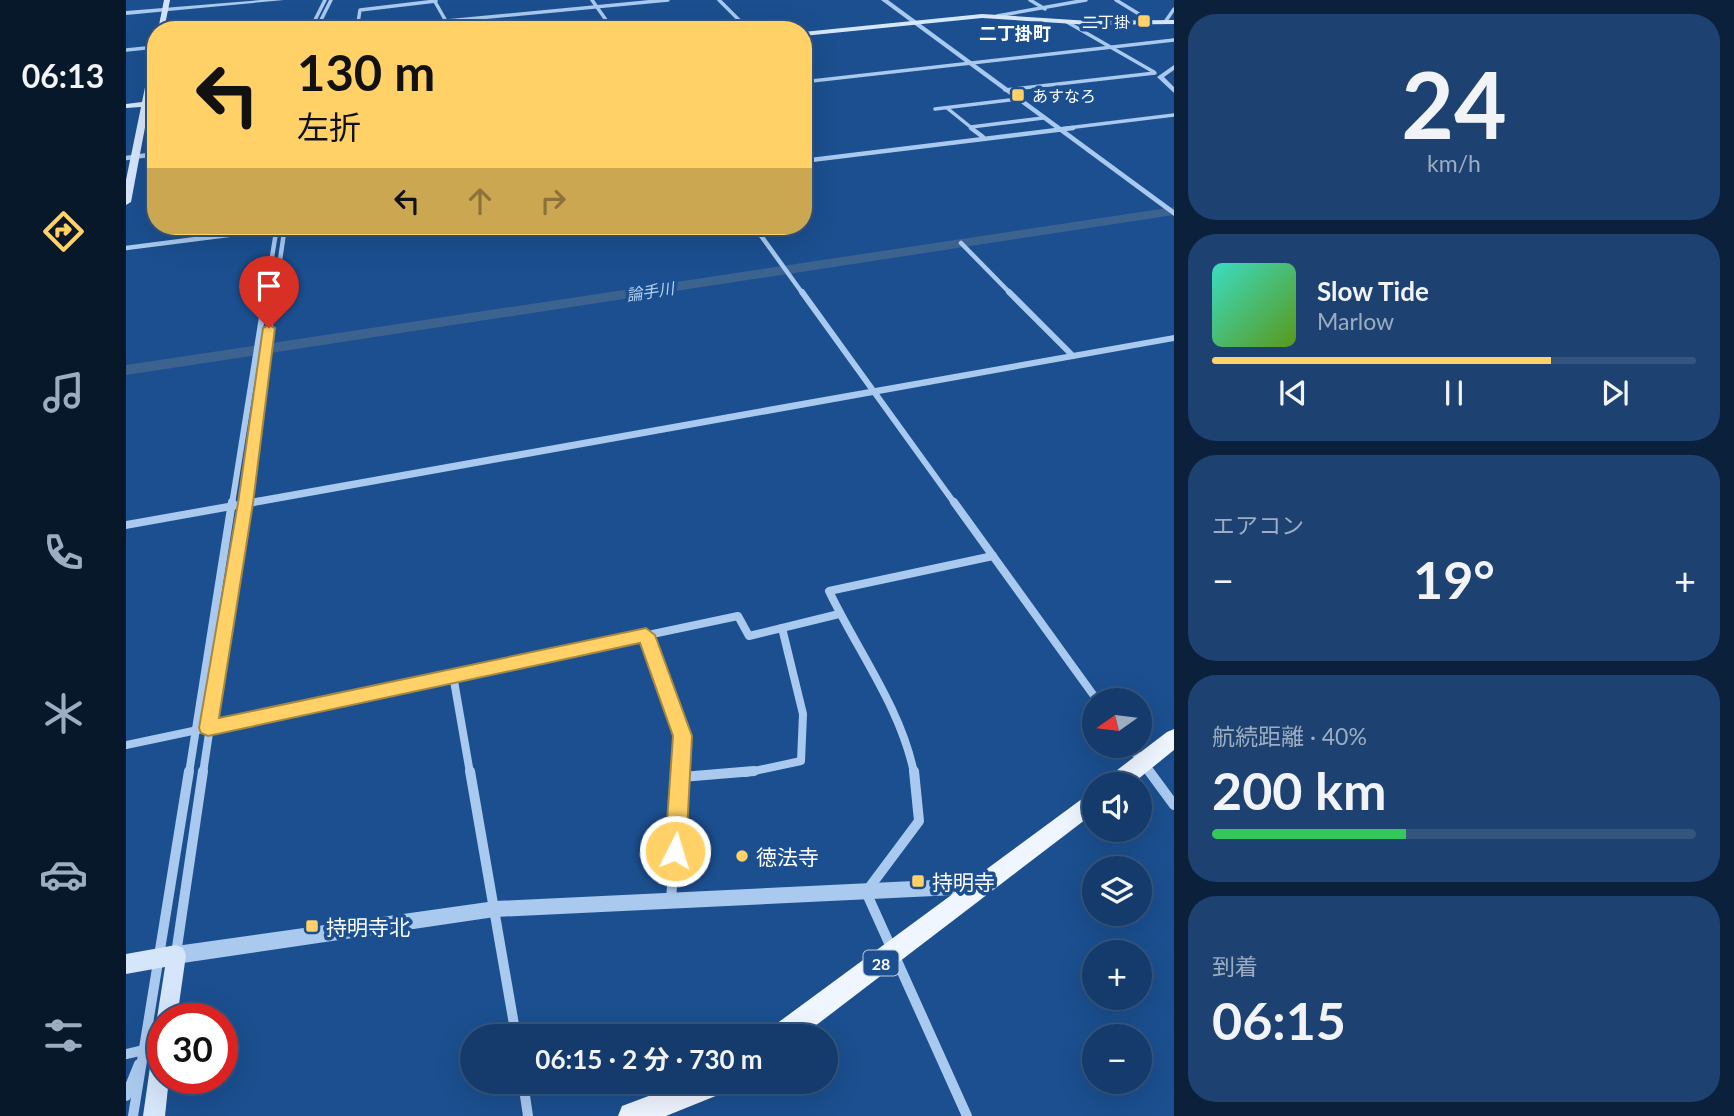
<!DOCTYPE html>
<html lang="ja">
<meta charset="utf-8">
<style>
body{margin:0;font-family:Lato,"Noto Sans JP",sans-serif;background:#1d4271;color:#f1f3f6;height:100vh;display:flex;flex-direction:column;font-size:26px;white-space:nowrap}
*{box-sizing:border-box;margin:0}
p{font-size:23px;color:#9dadc1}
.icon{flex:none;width:38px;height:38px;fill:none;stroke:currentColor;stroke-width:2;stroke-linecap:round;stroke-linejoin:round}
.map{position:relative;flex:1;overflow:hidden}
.side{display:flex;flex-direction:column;gap:14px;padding:14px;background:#0b203b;width:560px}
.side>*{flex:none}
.banner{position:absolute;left:21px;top:21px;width:665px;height:214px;border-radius:28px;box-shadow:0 7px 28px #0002,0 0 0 2px #33557e;background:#ffd166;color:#111;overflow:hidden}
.needle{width:46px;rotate:256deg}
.controls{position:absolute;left:956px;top:688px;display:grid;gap:14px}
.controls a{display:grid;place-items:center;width:70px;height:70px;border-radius:50%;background:#143b6b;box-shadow:0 7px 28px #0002,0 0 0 2px #33557e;font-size:35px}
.speed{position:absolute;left:21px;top:1003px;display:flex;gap:14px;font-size:35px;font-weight:700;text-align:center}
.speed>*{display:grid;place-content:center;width:91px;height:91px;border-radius:50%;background:#143b6b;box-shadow:0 7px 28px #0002,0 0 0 2px #33557e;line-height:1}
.speed .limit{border:10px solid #d22;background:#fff;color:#111}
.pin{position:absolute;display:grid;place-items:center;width:60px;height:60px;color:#fff;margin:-72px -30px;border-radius:50% 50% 50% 0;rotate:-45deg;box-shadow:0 0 7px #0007}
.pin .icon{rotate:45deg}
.me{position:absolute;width:77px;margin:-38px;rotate:5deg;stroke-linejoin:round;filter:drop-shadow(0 0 5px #0008)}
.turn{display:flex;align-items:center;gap:24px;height:147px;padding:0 35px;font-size:32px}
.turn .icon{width:91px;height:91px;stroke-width:2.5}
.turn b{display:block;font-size:49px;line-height:60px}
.lanes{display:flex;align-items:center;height:66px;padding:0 35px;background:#0003;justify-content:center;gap:35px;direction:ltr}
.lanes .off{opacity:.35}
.big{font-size:52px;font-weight:700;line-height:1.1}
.side .widget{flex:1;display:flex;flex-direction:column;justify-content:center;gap:10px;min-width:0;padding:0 24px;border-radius:28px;background:#1d4271}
.side .dial{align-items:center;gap:0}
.dial b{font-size:91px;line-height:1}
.song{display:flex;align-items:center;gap:21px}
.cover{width:84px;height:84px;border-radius:10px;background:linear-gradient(135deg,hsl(170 70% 55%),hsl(90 70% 35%))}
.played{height:7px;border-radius:4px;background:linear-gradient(90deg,#ffd166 70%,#33557e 70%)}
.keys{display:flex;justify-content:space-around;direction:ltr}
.heat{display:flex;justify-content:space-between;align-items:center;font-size:38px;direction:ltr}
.charge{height:10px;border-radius:5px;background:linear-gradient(90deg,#34c759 40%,#33557e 0)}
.trip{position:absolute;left:334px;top:1024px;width:378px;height:70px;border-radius:35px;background:#143b6b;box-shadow:0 7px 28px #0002,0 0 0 2px #33557e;font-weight:700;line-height:70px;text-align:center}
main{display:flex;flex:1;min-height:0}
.tabs{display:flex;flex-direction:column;width:126px;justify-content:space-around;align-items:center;background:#08182b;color:#9dadc1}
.tabs .icon{width:49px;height:49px}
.tabs .selected{color:#ffd166}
.tabs b{font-size:32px;color:#f1f3f6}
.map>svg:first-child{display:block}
</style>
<main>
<nav class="tabs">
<b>06:13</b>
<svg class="icon selected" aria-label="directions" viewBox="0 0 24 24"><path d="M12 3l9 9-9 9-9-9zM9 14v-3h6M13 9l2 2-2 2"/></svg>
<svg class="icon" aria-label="music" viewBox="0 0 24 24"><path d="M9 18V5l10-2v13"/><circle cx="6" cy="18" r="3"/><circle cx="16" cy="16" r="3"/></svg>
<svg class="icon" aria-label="phone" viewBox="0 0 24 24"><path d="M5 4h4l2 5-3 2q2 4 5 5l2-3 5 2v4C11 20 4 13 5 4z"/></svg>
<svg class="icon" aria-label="climate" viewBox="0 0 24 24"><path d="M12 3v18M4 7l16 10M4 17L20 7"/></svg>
<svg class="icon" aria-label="car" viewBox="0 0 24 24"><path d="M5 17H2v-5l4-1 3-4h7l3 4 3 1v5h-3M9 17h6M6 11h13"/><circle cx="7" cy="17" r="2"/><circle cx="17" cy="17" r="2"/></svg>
<svg class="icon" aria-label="filters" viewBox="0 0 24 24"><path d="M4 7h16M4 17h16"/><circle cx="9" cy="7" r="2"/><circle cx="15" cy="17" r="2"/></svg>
</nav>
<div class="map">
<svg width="1048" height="1116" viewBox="0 0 1048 1116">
<rect width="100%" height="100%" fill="#1b4f8f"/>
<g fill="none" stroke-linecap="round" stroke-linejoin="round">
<polygon fill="#3c6290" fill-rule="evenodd" points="1048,207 1048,215 0,375 0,365"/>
<g stroke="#a9c9ee" stroke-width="3.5">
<polyline points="308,0 325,30"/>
<polyline points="466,0 487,30"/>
<polyline points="593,0 623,30"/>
<polyline points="904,0 919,9"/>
<polyline points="990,0 1026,22"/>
<polyline points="871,16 960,0"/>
<polyline points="941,22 1028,72"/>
<polyline points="1039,22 1048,9"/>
<polyline points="231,29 234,10 310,1"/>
<polyline points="184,30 199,0"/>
<polyline points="190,30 205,0"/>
<polyline points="225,30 542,0"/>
<polyline points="0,50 30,47"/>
<polyline points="677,82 1048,40"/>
<polyline points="879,90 1029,73"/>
<polyline points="821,108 847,129"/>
<polyline points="809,109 892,99"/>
<polyline points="845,127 917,118"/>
<polyline points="933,129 1048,115"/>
</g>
<g stroke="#a9c9ee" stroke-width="4.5">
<polyline points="845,128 857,137"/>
<polyline points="0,158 30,154"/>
<polyline points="677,161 947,128"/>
<polyline points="628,226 677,294"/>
<polyline points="835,243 885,294"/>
<polyline points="0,248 172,226"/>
<polyline points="140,294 151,226"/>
<polyline points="149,294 159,226"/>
</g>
<g stroke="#a9c9ee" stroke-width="6">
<polyline points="676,292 829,504"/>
<polyline points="883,292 947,356"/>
<polyline points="106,504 140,292"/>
<polyline points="117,504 149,292"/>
</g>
<g stroke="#a9c9ee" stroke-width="8">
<polyline points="828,502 971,700"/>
<polyline points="520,635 556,736 554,773"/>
<polyline points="327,675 344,773"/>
<polyline points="0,745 612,616 623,636 713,614"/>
<polyline points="1004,746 1024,773"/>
<polyline points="63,773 106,502"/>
<polyline points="77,773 118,502"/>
<polyline points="619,773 675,761 677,714 656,628"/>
<path d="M788 773C775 708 731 650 703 591L867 556"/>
</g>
<g stroke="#a9c9ee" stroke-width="10">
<polyline points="344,771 390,1036"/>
<polyline points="788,771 793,821 740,892 841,1116"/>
<polyline points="1023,771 1048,805"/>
<polyline points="556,777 628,771"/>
<polyline points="545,900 554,771"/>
<polyline points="50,954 77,771"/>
<polyline points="0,1054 18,1050"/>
<polyline points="397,1082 402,1116"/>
<polyline points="0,1096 13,1064"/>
<polyline points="7,1116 63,771"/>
</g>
<g fill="#a9c9ee" fill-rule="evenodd">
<polygon points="135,0 158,0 0,15 0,11"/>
<polygon points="755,0 762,0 1048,210 1048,216"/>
<polygon points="1048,65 1048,70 1038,77 1048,87 1048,93 1031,77"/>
<polygon points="1048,335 1048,341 0,529 0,521"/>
<polygon points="850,878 856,880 858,886 856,892 850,894 369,917 50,964 44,961 41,955 44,949 50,946 369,901"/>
</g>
<g fill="#d6e6fa" fill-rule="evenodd">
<polygon points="38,0 44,0 38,30 32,30"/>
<polygon points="856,14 964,21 1048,20 1048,24 964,25 856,18 677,36 677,32"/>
<polygon points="30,51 30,72 24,101 30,101 30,105 23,106 5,202 0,205 0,180 15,107 0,108 0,104 16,102 26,53"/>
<polygon points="50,945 57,948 60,955 51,1018 37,1018 37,1026 31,1018 39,967 0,974 0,954"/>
<polygon points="37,1036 37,1078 43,1078 39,1116 17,1116 27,1046 30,1039"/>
</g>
<g fill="#f0f6ff" fill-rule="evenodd">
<polygon points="1048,729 1048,750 1006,784 979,784 982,777 1041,732"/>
<polygon points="968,790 968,813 676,1036 642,1036 646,1027"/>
<polygon points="560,1082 606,1082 602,1091 540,1116 492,1116 496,1106"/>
</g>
</g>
<polygon fill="#ffd166" stroke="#a68842" stroke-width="2" points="143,325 149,328 127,503 93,718 520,628 529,635 566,736 560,851 557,858 549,861 542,858 539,851 547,736 514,643 82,736 75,733 73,728 112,503 137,328"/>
<g fill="#ffd166" stroke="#1b4f8f" stroke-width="2.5">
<rect x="1011" y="14" width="14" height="14" rx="3.5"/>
<rect x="885" y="88" width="14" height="14" rx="3.5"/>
<circle cx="616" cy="856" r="7"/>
<rect x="785" y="874" width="14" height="14" rx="3.5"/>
<rect x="179" y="919" width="14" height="14" rx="3.5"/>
</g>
<g text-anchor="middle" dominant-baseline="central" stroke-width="7" stroke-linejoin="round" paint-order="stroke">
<g font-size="16" fill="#fff" stroke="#1b4f8f" text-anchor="end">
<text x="1004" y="21">二丁掛</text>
<text x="906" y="95" text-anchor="start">あすなろ</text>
</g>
<g font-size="16" font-style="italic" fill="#b5d3f5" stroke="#1b4f8f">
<text transform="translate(524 291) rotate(-9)">論手川</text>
</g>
<rect fill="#1b4f8f" stroke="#bbcadd" stroke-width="2" x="737.5" y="950.5" width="35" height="25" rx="5"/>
<g font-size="16" font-weight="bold" fill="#fff">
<text x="755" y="963">28</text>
</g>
<g font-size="18" font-weight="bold" fill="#fff" stroke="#1b4f8f">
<text x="889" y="33">二丁掛町</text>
</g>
<g font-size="21" fill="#fff" stroke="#1b4f8f" text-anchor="start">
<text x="630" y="856">徳法寺</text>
<text x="806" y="881">持明寺</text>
<text x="200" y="926">持明寺北</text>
</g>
</g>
</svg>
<div class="controls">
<a><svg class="needle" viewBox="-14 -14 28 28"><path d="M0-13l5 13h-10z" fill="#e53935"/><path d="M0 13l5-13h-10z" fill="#9dadc1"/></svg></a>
<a><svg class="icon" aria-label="sound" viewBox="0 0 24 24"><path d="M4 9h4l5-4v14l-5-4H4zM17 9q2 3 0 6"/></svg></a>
<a><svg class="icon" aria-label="layers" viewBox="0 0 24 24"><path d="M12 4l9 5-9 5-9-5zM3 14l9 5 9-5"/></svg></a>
<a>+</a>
<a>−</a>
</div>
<div class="speed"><div class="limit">30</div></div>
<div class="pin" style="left:143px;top:328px;background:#d93025"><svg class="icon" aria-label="arrive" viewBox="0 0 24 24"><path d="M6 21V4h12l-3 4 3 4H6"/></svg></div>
<svg class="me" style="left:549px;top:851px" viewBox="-20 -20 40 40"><circle r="17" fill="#ffd166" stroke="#fff" stroke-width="3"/><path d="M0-11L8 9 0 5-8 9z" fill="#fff"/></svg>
<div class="trip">06:15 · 2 分 · 730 m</div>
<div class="banner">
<div class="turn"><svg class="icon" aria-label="left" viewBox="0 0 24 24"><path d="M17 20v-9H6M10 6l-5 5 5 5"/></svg><div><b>130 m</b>左折</div></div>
<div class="lanes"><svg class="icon" aria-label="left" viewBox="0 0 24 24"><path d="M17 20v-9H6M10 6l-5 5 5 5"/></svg><svg class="icon off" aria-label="ahead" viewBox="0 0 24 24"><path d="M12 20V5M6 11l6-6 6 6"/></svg><svg class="icon off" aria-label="right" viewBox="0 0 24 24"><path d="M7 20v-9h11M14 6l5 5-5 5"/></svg></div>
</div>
</div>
<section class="side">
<div class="widget dial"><b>24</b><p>km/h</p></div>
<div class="widget">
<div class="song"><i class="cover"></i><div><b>Slow Tide</b><p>Marlow</p></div></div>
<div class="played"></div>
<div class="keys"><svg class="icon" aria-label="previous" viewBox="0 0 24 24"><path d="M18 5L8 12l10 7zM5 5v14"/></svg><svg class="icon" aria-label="pause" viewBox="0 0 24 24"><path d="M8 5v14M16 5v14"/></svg><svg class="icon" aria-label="next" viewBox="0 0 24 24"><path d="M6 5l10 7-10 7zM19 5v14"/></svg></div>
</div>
<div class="widget"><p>エアコン</p>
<div class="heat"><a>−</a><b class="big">19°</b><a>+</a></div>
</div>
<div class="widget"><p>航続距離 · 40%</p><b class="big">200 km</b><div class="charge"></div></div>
<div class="widget"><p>到着</p><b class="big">06:15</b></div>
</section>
</main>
